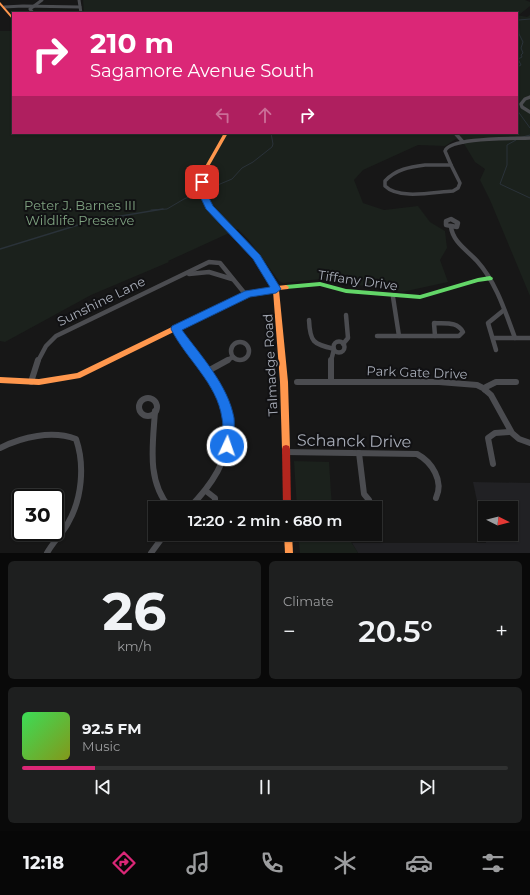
<!DOCTYPE html>
<meta charset="utf-8">
<style>
body{margin:0;font-family:Montserrat,sans-serif;background:#1e1f1f;color:#f1f3f6;height:100vh;display:flex;flex-direction:column;font-size:15px;white-space:nowrap}
*{box-sizing:border-box;margin:0}
p{font-size:13px;color:#9c9d9f}
.icon{flex:none;width:22px;height:22px;fill:none;stroke:currentColor;stroke-width:2;stroke-linecap:round;stroke-linejoin:round}
.map{position:relative;height:553px;overflow:hidden}
.drawer{display:flex;flex-direction:column;gap:8px;padding:8px;background:#090909;flex:1}
.drawer>*{flex:none}
.guide{position:absolute;left:12px;top:12px;width:506px;height:122px;border-radius:0px;box-shadow:0 1px 3px #0004,0 0 0 1px #303131;background:#db2777;color:#fff;overflow:hidden}
.needle{width:26px;rotate:96deg}
.fabs{position:absolute;left:478px;top:501px;display:grid;gap:8px}
.fabs a{display:grid;place-items:center;width:40px;height:40px;border-radius:0px;background:#111;box-shadow:0 1px 3px #0004,0 0 0 1px #303131;font-size:20px}
.speed{position:absolute;left:12px;top:489px;display:flex;gap:8px;font-size:20px;font-weight:700;text-align:center}
.speed>*{display:grid;place-content:center;width:52px;height:52px;border-radius:50%;background:#111;box-shadow:0 1px 3px #0004,0 0 0 1px #303131;line-height:1}
.speed .limit{border:2px solid #111;border-radius:6px;background:#fff;color:#111}
.pin{position:absolute;display:grid;place-items:center;width:34px;height:34px;color:#fff;margin:-17px;border-radius:8px;box-shadow:0 2px 6px #0006}
.me{position:absolute;width:44px;margin:-22px;rotate:3deg;stroke-linejoin:round;filter:drop-shadow(0 0 3px #0008)}
.turn{display:flex;align-items:center;gap:14px;height:84px;padding:0 12px;font-size:18px}
.turn .icon{width:52px;height:52px;stroke-width:2.5}
.turn b{display:block;font-size:28px;line-height:34px}
.lanes{display:flex;align-items:center;height:38px;padding:0 12px;background:#0003;justify-content:center;gap:20px;direction:ltr}
.lanes .off{opacity:.35}
.big{font-size:30px;font-weight:600;line-height:1.1}
.drawer .tile{flex:1;display:flex;flex-direction:column;justify-content:center;gap:6px;min-width:0;padding:0 14px;border-radius:6px;background:#1e1f1f}
.drawer .dial{align-items:center;gap:0}
.dial b{font-size:52px;line-height:1}
.song{display:flex;align-items:center;gap:12px}
.cover{width:48px;height:48px;border-radius:6px;background:linear-gradient(135deg,hsl(130 70% 55%),hsl(70 70% 35%))}
.played{height:4px;border-radius:2px;background:linear-gradient(90deg,#db2777 15%,#303131 15%)}
.keys{display:flex;justify-content:space-around;direction:ltr}
.heat{display:flex;justify-content:space-between;align-items:center;font-size:22px;direction:ltr}
.drawer .tiles{flex:1;display:grid;gap:8px;grid-template-columns:1fr 1fr}
.tile:last-child{grid-column:span 2}
.trip{position:absolute;left:148px;top:501px;width:234px;height:40px;border-radius:0px;background:#111;box-shadow:0 1px 3px #0004,0 0 0 1px #303131;font-weight:600;line-height:40px;text-align:center}
.tabs{display:flex;height:64px;justify-content:space-around;align-items:center;background:#070707;color:#9c9d9f}
.tabs .icon{width:28px;height:28px}
.tabs .current{color:#db2777}
.tabs b{font-size:18px;color:#f1f3f6}
.map>svg:first-child{display:block}
</style>
<div class="map">
<svg width="530" height="553" viewBox="0 0 530 553">
<rect width="100%" height="100%" fill="#171717"/>
<path fill="#212124" fill-rule="evenodd" d="M473 482 530 483V553H358L352 543H486ZM485 508H511V534H485Z"/>
<g fill="#1b211c">
<polygon points="83,0 525,0 530,2 530,6 520,14 503,10 511,13 84,13"/>
<polygon points="517,15 527,17 530,15 530,296 490,200 480,180 485,169 475,162 463,142 456,139 445,146 418,145 363,170 354,180 363,203 384,210 418,206 430,222 445,231 447,248 440,260 448,282 402,292 321,279 283,283 279,281 248,239 238,229 168,261 169,262 91,295 5,342 0,341 0,31 13,31 13,133 517,133"/>
<polygon points="294,461 329,462 332,508 297,508"/>
<polygon points="298,534 346,534 358,553 300,553"/>
</g>
<g fill="none" stroke-linecap="round" stroke-linejoin="round">
<g stroke="#2a3239" stroke-width="1">
<polyline points="519,20 530,19"/>
<polyline points="517,67 521,65 518,59 522,57 521,55 523,53 521,48 523,42 519,34 518,20"/>
<polyline points="517,110 530,128"/>
<polyline points="519,138 530,135"/>
<polyline points="516,140 507,145 507,165 500,184 530,198"/>
<polyline points="151,210 167,209 184,199 232,179 242,168 253,162 272,147 273,144 271,133"/>
</g>
<polyline stroke="#2a3239" stroke-width="1.5" points="0,249 91,221 163,209"/>
<g stroke="#4b4c50" stroke-width="3">
<polyline points="79,0 81,13"/>
<polyline points="4,7 23,6 80,7"/>
<polyline points="33,13 30,9 42,0"/>
</g>
<g stroke="#4b4c50" stroke-width="3.5">
<polyline points="530,97 525,99 521,104 522,107 530,112"/>
<polyline points="455,133 463,142"/>
<path d="M425 165H451L460 183 458 188 453 191C434 192 399 200 385 186V181C396 169 410 167 425 165Z"/>
<path d="M451 165 445 151C450 137 515 139 530 138"/>
</g>
<g stroke="#4b4c50" stroke-width="4.5">
<polygon points="451,219 458,223 457,227 446,225 446,221"/>
<path d="M451 227C453 242 467 250 477 261 496 282 505 311 515 338"/>
<polyline points="189,274 209,272 232,279"/>
<polyline points="393,297 399,336"/>
<path d="M309 320C310 342 313 344 334 349L331 361"/>
<path d="M434 323C445 324 457 321 463 332L459 336H435Z"/>
<polyline points="176,329 199,361"/>
<polyline points="377,336 435,336"/>
<polyline points="493,338 530,338"/>
<circle cx="339" cy="347" r="5.5"/>
<circle cx="240" cy="351" r="9"/>
<polyline points="343,344 348,338 346,315"/>
<polyline points="496,350 488,323 504,310"/>
<polyline points="38,361 46,346 56,336 209,262 220,263 246,295"/>
<polyline points="226,361 233,357"/>
</g>
<g stroke="#4b4c50" stroke-width="6">
<polyline points="331,360 331,381"/>
<polyline points="206,372 228,360"/>
<polyline points="31,382 38,360"/>
<polyline points="297,382 439,382 477,385 483,388 491,395 512,433 519,439 530,443"/>
<polyline points="485,390 486,387 496,382 516,382"/>
<circle cx="148" cy="407" r="9"/>
<path d="M155 411C153 444 146 481 170 508"/>
<path d="M0 448C22 437 52 430 76 439 85 465 82 499 68 523 62 534 53 542 47 553"/>
<path d="M285 452 417 454C432 462 444 481 436 498"/>
<polyline points="359,453 364,494 369,500"/>
<polyline points="493,464 488,438 495,433 509,432"/>
<polyline points="206,491 215,498 215,508"/>
<path d="M189 508C240 457 239 417 198 360"/>
<polyline points="151,553 165,534"/>
</g>
<polygon fill="#63d668" fill-rule="evenodd" points="490,276 493,278 492,280 478,282 420,299 346,293 320,286 286,289 283,287 286,285 320,282 346,289 420,295 478,278"/>
<g fill="#ff974d" fill-rule="evenodd">
<polygon points="0,2 13,17 13,20 0,5"/>
<polygon points="224,133 228,133 207,170 205,188 211,206 258,256 277,286 286,285 289,287 288,289 279,290 288,382 290,449 289,452 286,453 283,452 282,449 280,382 273,291 249,295 80,378 39,385 0,383 0,377 39,379 77,373 246,291 272,287 254,258 207,208 199,188 203,170"/>
<polygon points="284,534 292,534 293,553 285,553"/>
</g>
<polygon fill="#b3261e" fill-rule="evenodd" points="286,445 289,446 290,449 291,508 283,508 282,449 283,446"/>
</g>
<path fill="#1a73e8" stroke="#114b97" d="M202 179 206 182 207 194 213 206 260 255 281 289 276 293 250 297 182 330C201 356 228 385 234 418 235 427 233 437 233 446L231 450 227 451 223 450 221 446C222 437 224 427 222 418 217 383 186 359 171 329L172 326 245 291 270 287 253 259 206 209 199 194 198 182Z"/>
<g text-anchor="middle" dominant-baseline="central" stroke-width="4" stroke-linejoin="round" paint-order="stroke">
<g font-size="13" fill="#7fa381" stroke="#111113">
<text x="80" y="205">Peter J. Barnes III<tspan x="80" dy="15">Wildlife Preserve</tspan></text>
</g>
<g font-size="13" fill="#a8adb8" stroke="#111113">
<text transform="translate(358 280) rotate(8)">Tiffany Drive</text>
<text transform="translate(101 301) rotate(-26)">Sunshine Lane</text>
<text transform="translate(270 365) rotate(-93)">Talmadge Road</text>
<text transform="translate(417 372) rotate(2)">Park Gate Drive</text>
</g>
<g font-size="16" fill="#a8adb8" stroke="#111113">
<text transform="translate(354 441) rotate(1)">Schanck Drive</text>
</g>
</g>
</svg>
<div class="fabs">
<a><svg class="needle" viewBox="-14 -14 28 28"><path d="M0-13l5 13h-10z" fill="#e53935"/><path d="M0 13l5-13h-10z" fill="#9c9d9f"/></svg></a>
</div>
<div class="speed"><div class="limit">30</div></div>
<div class="pin" style="left:202px;top:182px;background:#d93025"><svg class="icon" aria-label="arrive" viewBox="0 0 24 24"><path d="M6 21V4h12l-3 4 3 4H6"/></svg></div>
<svg class="me" style="left:227px;top:446px" viewBox="-20 -20 40 40"><circle r="17" fill="#1a73e8" stroke="#fff" stroke-width="3"/><path d="M0-11L8 9 0 5-8 9z" fill="#fff"/></svg>
<div class="trip">12:20 · 2 min · 680 m</div>
<div class="guide">
<div class="turn"><svg class="icon" aria-label="right" viewBox="0 0 24 24"><path d="M7 20v-9h11M14 6l5 5-5 5"/></svg><div><b>210 m</b>Sagamore Avenue South</div></div>
<div class="lanes"><svg class="icon off" aria-label="left" viewBox="0 0 24 24"><path d="M17 20v-9H6M10 6l-5 5 5 5"/></svg><svg class="icon off" aria-label="ahead" viewBox="0 0 24 24"><path d="M12 20V5M6 11l6-6 6 6"/></svg><svg class="icon" aria-label="right" viewBox="0 0 24 24"><path d="M7 20v-9h11M14 6l5 5-5 5"/></svg></div>
</div>
</div>
<section class="drawer">
<div class="tiles">
<div class="tile dial"><b>26</b><p>km/h</p></div>
<div class="tile"><p>Climate</p>
<div class="heat"><a>−</a><b class="big">20.5°</b><a>+</a></div>
</div>
<div class="tile">
<div class="song"><i class="cover"></i><div><b>92.5 FM</b><p>Music</p></div></div>
<div class="played"></div>
<div class="keys"><svg class="icon" aria-label="previous" viewBox="0 0 24 24"><path d="M18 5L8 12l10 7zM5 5v14"/></svg><svg class="icon" aria-label="pause" viewBox="0 0 24 24"><path d="M8 5v14M16 5v14"/></svg><svg class="icon" aria-label="next" viewBox="0 0 24 24"><path d="M6 5l10 7-10 7zM19 5v14"/></svg></div>
</div>
</div>
</section>
<nav class="tabs">
<b>12:18</b>
<svg class="icon current" aria-label="directions" viewBox="0 0 24 24"><path d="M12 3l9 9-9 9-9-9zM9 14v-3h6M13 9l2 2-2 2"/></svg>
<svg class="icon" aria-label="music" viewBox="0 0 24 24"><path d="M9 18V5l10-2v13"/><circle cx="6" cy="18" r="3"/><circle cx="16" cy="16" r="3"/></svg>
<svg class="icon" aria-label="phone" viewBox="0 0 24 24"><path d="M5 4h4l2 5-3 2q2 4 5 5l2-3 5 2v4C11 20 4 13 5 4z"/></svg>
<svg class="icon" aria-label="climate" viewBox="0 0 24 24"><path d="M12 3v18M4 7l16 10M4 17L20 7"/></svg>
<svg class="icon" aria-label="car" viewBox="0 0 24 24"><path d="M5 17H2v-5l4-1 3-4h7l3 4 3 1v5h-3M9 17h6M6 11h13"/><circle cx="7" cy="17" r="2"/><circle cx="17" cy="17" r="2"/></svg>
<svg class="icon" aria-label="filters" viewBox="0 0 24 24"><path d="M4 7h16M4 17h16"/><circle cx="9" cy="7" r="2"/><circle cx="15" cy="17" r="2"/></svg>
</nav>
